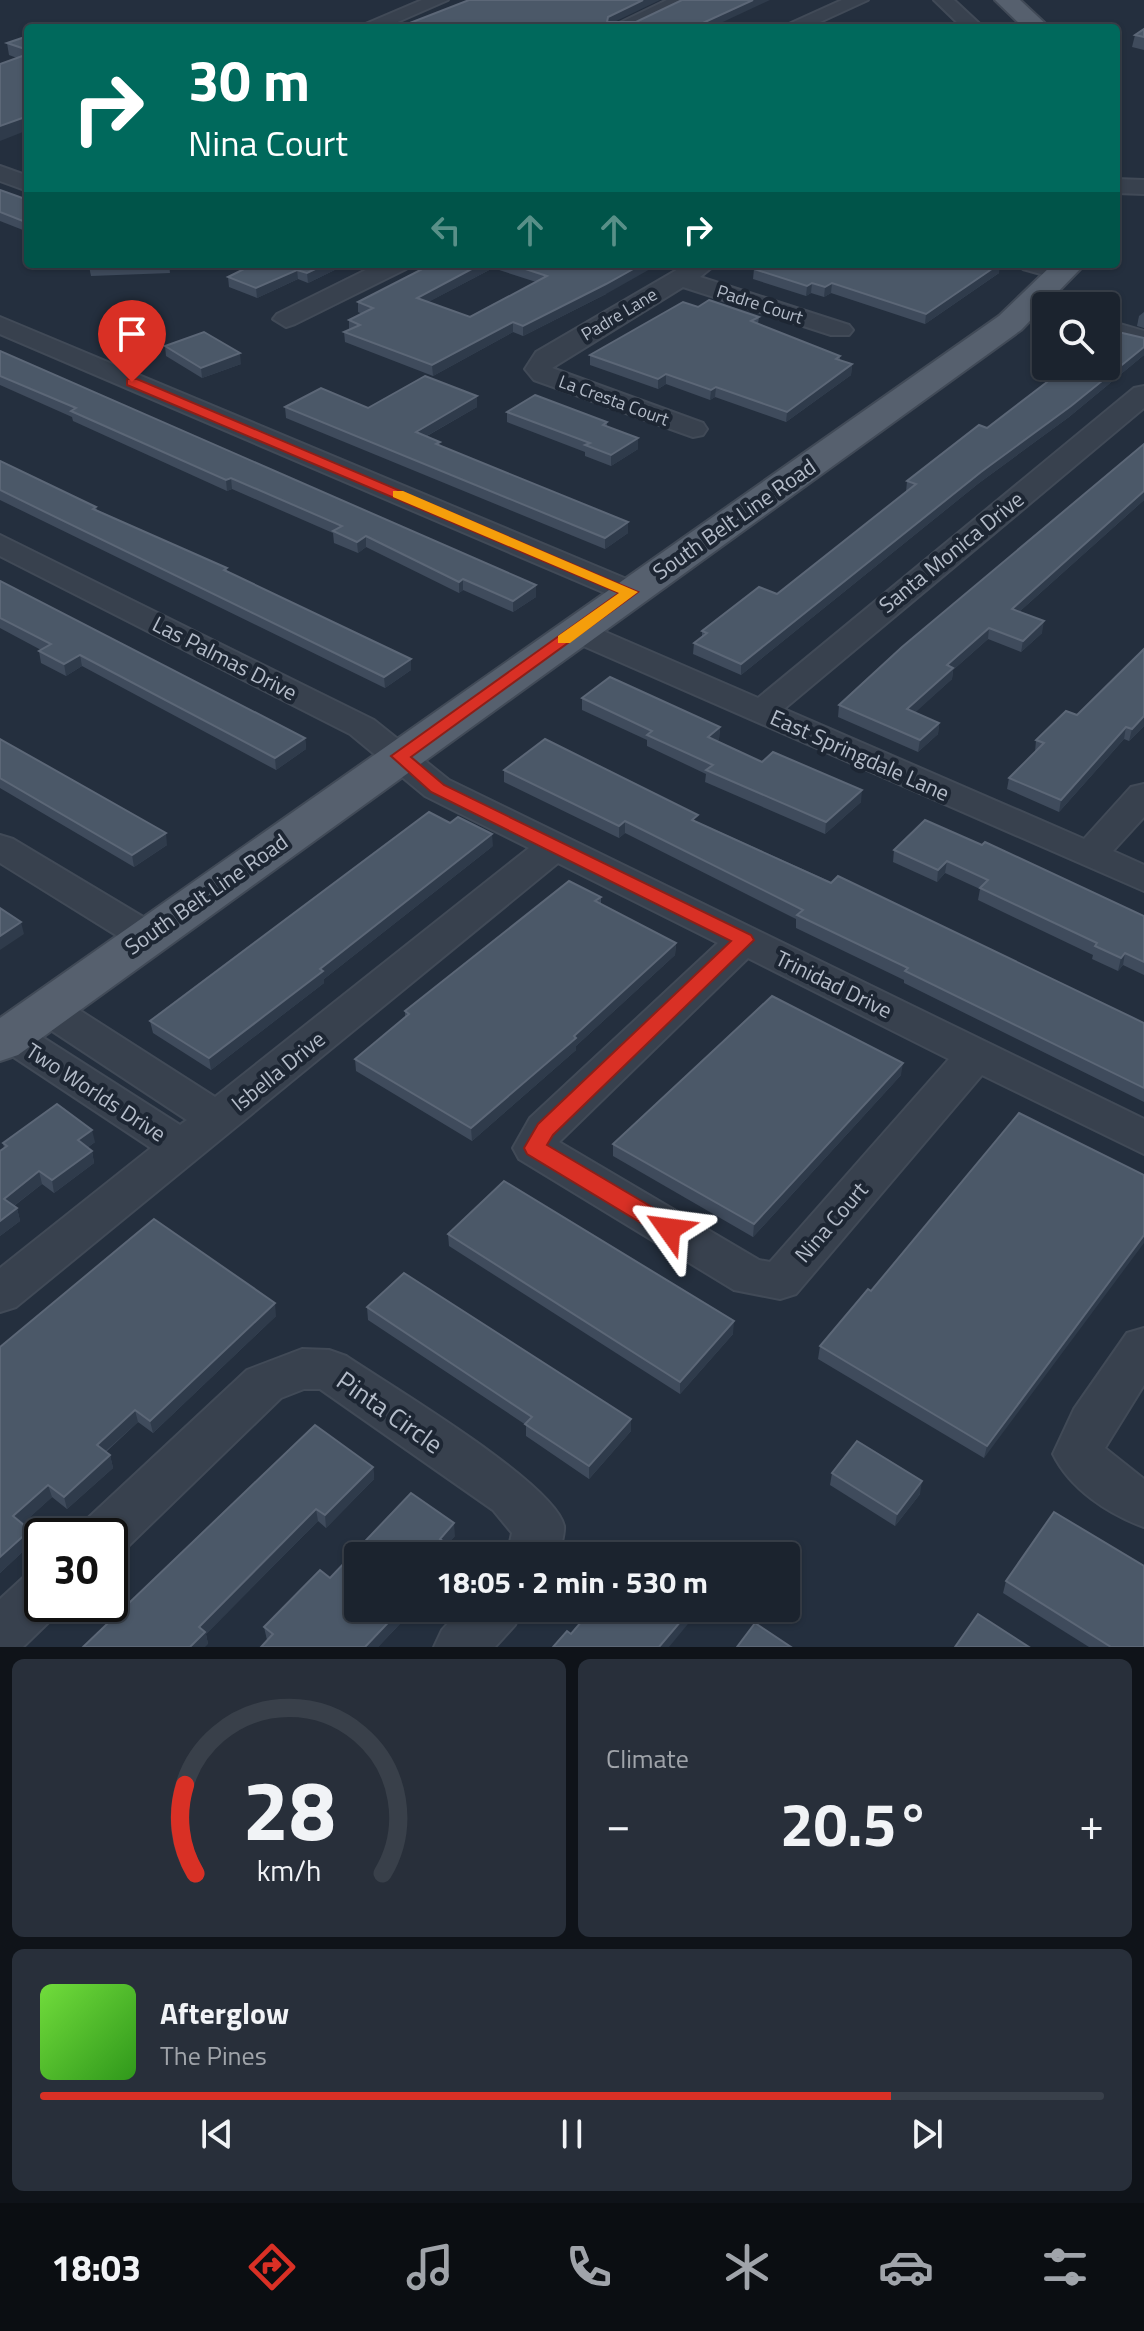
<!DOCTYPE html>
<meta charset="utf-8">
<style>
body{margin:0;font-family:"Titillium Web",sans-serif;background:#282f3a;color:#f1f3f6;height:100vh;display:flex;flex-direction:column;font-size:30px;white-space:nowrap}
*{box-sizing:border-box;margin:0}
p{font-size:26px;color:#a0a4aa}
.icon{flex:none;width:44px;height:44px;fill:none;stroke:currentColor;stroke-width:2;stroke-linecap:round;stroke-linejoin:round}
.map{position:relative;height:1647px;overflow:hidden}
.panel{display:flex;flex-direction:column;gap:12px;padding:12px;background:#0f1319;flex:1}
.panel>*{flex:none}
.guide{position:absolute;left:24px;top:24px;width:1096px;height:244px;border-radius:8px;box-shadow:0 2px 6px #0004,0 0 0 2px #39404a;background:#00695c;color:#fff;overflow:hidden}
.fabs{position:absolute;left:1032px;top:292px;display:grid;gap:16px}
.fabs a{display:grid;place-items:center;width:88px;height:88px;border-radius:8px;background:#1b232e;box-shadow:0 2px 6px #0004,0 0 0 2px #39404a;font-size:40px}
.speed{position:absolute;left:24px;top:1518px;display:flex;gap:16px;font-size:40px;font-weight:700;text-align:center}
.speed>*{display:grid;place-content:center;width:104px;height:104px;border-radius:50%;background:#1b232e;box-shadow:0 2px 6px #0004,0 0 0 2px #39404a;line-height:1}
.speed .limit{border:4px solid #111;border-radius:12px;background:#fff;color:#111}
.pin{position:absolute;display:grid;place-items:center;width:68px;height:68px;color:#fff;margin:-82px -34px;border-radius:50% 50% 50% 0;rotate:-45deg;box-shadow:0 0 8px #0007}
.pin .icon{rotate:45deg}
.me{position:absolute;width:88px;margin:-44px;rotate:301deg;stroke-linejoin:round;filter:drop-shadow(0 0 6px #0008)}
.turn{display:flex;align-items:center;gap:28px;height:168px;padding:0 32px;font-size:36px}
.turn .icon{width:104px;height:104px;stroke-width:2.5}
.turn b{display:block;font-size:56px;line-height:68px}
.lanes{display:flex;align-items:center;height:76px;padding:0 32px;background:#0003;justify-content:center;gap:40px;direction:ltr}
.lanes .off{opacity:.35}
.big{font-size:60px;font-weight:700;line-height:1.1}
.panel .widget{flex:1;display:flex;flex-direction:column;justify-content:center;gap:12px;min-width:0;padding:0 28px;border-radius:12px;background:#282f3a}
.panel .dial{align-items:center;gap:0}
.dial svg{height:208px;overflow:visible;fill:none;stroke:#39404a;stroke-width:7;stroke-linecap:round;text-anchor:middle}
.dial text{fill:#f1f3f6;stroke:none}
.song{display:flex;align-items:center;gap:24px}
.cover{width:96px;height:96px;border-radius:12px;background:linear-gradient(135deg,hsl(100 70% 55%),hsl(110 70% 35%))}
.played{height:8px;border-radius:4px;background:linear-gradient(90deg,#d93025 80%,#39404a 80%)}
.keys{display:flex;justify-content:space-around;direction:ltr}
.heat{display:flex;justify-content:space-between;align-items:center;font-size:44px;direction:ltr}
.panel .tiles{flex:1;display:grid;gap:12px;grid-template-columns:1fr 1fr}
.widget:last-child{grid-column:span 2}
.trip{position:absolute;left:344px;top:1542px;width:456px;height:80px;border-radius:8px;background:#1b232e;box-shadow:0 2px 6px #0004,0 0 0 2px #39404a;font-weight:700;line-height:80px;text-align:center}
.dock{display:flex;height:128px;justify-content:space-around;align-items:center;background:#0b0e12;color:#a0a4aa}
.dock .icon{width:56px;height:56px}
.dock .selected{color:#d93025}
.dock b{font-size:36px;color:#f1f3f6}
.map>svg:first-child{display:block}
</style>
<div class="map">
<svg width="1144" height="1647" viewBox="0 0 1144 1647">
<rect width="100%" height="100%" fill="#242f3e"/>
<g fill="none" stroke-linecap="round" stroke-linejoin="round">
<g stroke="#414a57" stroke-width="4">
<g id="minor">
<polygon points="422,0 448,0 384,28 356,28"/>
<polygon points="667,0 692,0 635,28 609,28"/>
<polygon points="842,0 868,0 807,28 780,28"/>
<polygon points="934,0 954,0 984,28 963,28"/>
<polygon points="0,166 28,176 28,191 0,181"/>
<polygon points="1116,179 1144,180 1144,194 1116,193"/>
<polygon points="378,264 409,264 406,269 295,324 286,327 273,319 277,314"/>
<polygon points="687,264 716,264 700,277 849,325 853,330 849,335 831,335 683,287 552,368 703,423 707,429 703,435 693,437 534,380 525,369 536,352"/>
<path d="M1020 264C1037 264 1063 259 1074 273L1062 280 1023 269Z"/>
<polygon points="0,317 641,585 646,592 641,599 619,599 0,334"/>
<polygon points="1106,320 1144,331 1144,347 1106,336"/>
<polygon points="1144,386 1144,408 784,709 1084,839 1131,787 1144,784 1144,817 1113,851 1144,865 1144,891 565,638 560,631 565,624 576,621 587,624 758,698 1134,388"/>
<path d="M0 535 374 720 449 780 1144 1119V1154L982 1075 796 1294 780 1299 734 1290 519 1159 513 1148 530 1118 718 943 558 863 16 1307 0 1312V1268L151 1148 0 1048V1025L11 1022 25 1026 180 1125 187 1120 34 1019 28 1009 34 999 48 995 62 999 215 1097 529 848 425 796 350 734 0 556ZM748 958 949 1059 770 1262 759 1260 559 1142Z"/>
<polygon points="0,835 13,839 160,927 165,936 160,945 146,949 132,945 0,863"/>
<path d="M1144 1328V1385L1105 1448 1144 1479V1527C1108 1514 1070 1489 1053 1454L1074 1409 1127 1333Z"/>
<path d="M302 1349 329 1350 346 1356C387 1384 555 1483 564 1526 565 1534 560 1547 559 1556H507L512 1533 493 1510 320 1389H304L281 1398 122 1552 110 1556V1536H79L86 1520 247 1370Z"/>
<polygon points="42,1570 42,1604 63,1604 60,1611 23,1647 0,1647 0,1599 24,1577"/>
<polygon points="462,1608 522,1608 515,1625 495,1647 434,1647 442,1630"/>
</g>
</g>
<g stroke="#414a57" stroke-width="4">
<g id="major">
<polygon points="995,0 1020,0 1050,28 1024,28"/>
<polygon points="1053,264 1085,264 1021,330 18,1055 0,1061 0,1018 999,316"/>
</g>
</g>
<use href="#minor" fill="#38414e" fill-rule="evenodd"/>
<use href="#major" fill="#56606e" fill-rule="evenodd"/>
</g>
<g fill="#3f4b5c" fill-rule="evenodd">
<polygon points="1144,29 1144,50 1132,47 1135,35"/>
<polygon points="28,36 28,130 17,58 9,55 7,43"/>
<polygon points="0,190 28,200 28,232 0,221"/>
<polygon points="169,264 170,273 91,276 89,266"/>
<polygon points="254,264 347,264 308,283 298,279 257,298 229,287 228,277"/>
<path d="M432 264H582L606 294 523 336 513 332 433 376 345 342 344 332 349 330V320L362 314 358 312V302ZM493 268 536 282 470 317 428 302Z"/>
<polygon points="754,269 999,273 925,324 831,293 824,297 811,293 806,296 753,279"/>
<polygon points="698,307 759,317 758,324 840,356 840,360 852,364 851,375 786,422 715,397 710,400 666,384 658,389 590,365 590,355"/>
<polygon points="1144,312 1144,328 1137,326 1139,316"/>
<polygon points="1144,338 1144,355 1069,417 979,483 741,675 693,654 694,643 702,637 702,631 777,594 906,492 907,481 987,428"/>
<polygon points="165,346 241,364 202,378 166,356"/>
<polygon points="0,351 536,597 513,612 463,590 459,593 366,547 358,553 334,543 333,533 232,489 227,491 73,421 72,417 0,385"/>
<polygon points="285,407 477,407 427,436 441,446 628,533 605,549 286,418"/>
<polygon points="507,412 607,422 607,427 638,449 611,466 585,456 585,452 507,422"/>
<polygon points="1144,444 1144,500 1019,612 1042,633 1021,652 988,639 953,670 952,679 915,712 939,723 938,734 918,752 838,717 839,705"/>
<polygon points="0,461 96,507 97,510 227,568 227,571 411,670 385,688 0,500"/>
<polygon points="0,581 305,738 306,749 276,770 82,666 66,676 41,663 39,651 41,650 0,628"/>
<polygon points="1144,649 1144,726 1129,741 1124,739 1059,812 1007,789 1009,778 1035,752 1036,740 1077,715"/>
<polygon points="582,698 720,727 719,739 717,741 762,762 861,802 825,834 705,782 706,774 647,746 647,740 582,710"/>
<polygon points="0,739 167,845 134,867 0,788"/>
<polygon points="504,770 698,822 1144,1023 1144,1102 904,983 904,980 796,928 796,919 625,833 619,838 504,782"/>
<polygon points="925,820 1144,916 1144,975 1123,965 1118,971 1092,959 1093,955 978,900 980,889 945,873 937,882 893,862 894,850"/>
<polygon points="493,846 324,979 324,983 211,1070 153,1033 150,1021"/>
<polygon points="601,897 601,904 676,943 675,955 576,1046 576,1050 472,1141 356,1071 355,1059 405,1017 405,1011"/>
<polygon points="901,1075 753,1237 613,1156 613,1144"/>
<polygon points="95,1142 87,1148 92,1151 94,1163 54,1193 42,1184 14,1206 17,1208 20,1221 0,1236 4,1148 3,1143"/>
<polygon points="1144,1175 984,1458 818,1359 820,1346 871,1291"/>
<polygon points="448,1234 733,1334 680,1394 449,1246"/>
<polygon points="367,1307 631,1419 631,1431 589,1479 526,1436 526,1425 368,1320"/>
<polygon points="276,1316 153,1433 138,1422 106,1452 110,1455 113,1468 67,1509 52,1497 22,1524 33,1542 0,1573 0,1347"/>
<polygon points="373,1467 374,1479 326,1528 318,1521 206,1634 208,1644 83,1647"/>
<polygon points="832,1473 920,1494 895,1526 830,1485"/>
<polygon points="455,1536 447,1544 358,1608 415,1608 378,1647 261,1647 267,1640 264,1627 330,1578"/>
<polygon points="1006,1581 1144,1647 1089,1647 1003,1593"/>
</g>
<g fill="#2f3b4b">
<polygon points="643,0 660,0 608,25 608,17"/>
<polygon points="753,0 770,0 710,28 692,28"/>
<polygon points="28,116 28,130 0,141 0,126"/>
<polygon points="176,264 205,264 176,270"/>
<polygon points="326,264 347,264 308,283 307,273"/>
<polygon points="481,264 493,264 493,268 417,308 417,298"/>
<polygon points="642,264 659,264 606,294 523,336 523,326"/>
<polygon points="1000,264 999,273 925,324 926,314"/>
<polygon points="297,270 298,279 257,298 256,288"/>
<polygon points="812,283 811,293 806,296 807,286"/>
<polygon points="832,283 831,293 824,297 825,287"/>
<polygon points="513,322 513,332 433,376 432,365"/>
<polygon points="1144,347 1144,355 1069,417 979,483 741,675 741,664 981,472"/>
<polygon points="240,353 241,364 202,378 201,368"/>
<polygon points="852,364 851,375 786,422 787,412"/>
<polygon points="666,374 666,384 658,389 658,379"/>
<polygon points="716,387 715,397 710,400 711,390"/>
<polygon points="477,396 477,407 416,442 416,432"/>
<polygon points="638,438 638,449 611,466 611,455"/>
<polygon points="231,478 232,489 227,491 226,480"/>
<polygon points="1144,491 1144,500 1010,620 1012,609"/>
<polygon points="628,522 628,533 605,549 605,538"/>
<polygon points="366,536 366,547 358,553 357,542"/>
<polygon points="463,579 463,590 459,593 459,582"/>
<polygon points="536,585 536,597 513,612 513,601"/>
<polygon points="1044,621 1042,633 1021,652 1023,641"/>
<polygon points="989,628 988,639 953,670 952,679 906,721 907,709 947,665"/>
<polygon points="80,655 82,666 66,676 64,664"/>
<polygon points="411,659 411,670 385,688 384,677"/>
<polygon points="1144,716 1144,726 1129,741 1132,729"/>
<polygon points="939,723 938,734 918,752 920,740"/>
<polygon points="720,727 719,739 707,749 708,737"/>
<polygon points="1126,727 1124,739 1059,812 1061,800"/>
<polygon points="305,738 306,749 276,770 275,758"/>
<polygon points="862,790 861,802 825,834 826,822"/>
<polygon points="625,821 625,833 619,838 619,826"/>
<polygon points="166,833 167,845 134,867 132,855"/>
<polygon points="492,834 493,846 324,979 324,983 211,1070 209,1058 320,969"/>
<polygon points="947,861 945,873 937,882 938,870"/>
<polygon points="21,922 24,934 0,950 0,936"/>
<polygon points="676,943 675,955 576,1046 576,1050 472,1141 471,1128"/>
<polygon points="1125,953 1123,965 1118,971 1121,958"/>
<polygon points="903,1063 901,1075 753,1237 754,1224"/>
<polygon points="92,1130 95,1142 80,1153 78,1140"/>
<polygon points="92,1151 94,1163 54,1193 52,1180"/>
<polygon points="39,1171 42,1184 7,1211 4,1199"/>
<polygon points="17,1208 20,1221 0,1236 0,1221"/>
<polygon points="1144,1235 1144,1243 984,1458 987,1446"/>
<polygon points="275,1303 276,1316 153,1433 150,1421"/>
<polygon points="734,1321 733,1334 680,1394 680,1382"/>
<polygon points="135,1410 138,1422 99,1457 97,1445"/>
<polygon points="631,1419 631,1431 589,1479 589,1466"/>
<polygon points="110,1455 113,1468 67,1509 64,1497"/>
<polygon points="373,1467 374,1479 326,1528 325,1515"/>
<polygon points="922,1481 920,1494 895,1526 897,1514"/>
<polygon points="48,1485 52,1497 17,1529 13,1516"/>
<polygon points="316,1509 318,1521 206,1634 208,1644 205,1647 190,1647 199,1627"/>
<polygon points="454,1523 455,1536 440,1551 440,1539"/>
<polygon points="30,1530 33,1542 0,1573 0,1557"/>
<polygon points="402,1608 415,1608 378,1647 365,1647"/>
<polygon points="692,1608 701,1608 669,1647 659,1647"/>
</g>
<g fill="#4b5868" stroke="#5c6777" stroke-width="2">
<polygon points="469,0 643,0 608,17 607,22 636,22 682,0 753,0 692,28 397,28"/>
<polygon points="1144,29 1144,37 1135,35"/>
<polygon points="28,36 28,50 7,43"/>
<polygon points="28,54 28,116 0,126 0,64"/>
<polygon points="0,190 28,200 28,223 0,212"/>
<polygon points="90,264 156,264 89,266"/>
<polygon points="254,264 326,264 307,273 297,270 256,288 228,277"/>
<polygon points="432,264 481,264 417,298 470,317 547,276 510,264 582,264 586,265 588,264 642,264 606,284 523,326 513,322 432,365 344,332 360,325 349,320 373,308 358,302"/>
<polygon points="763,264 812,265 999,264 926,314 832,283 825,287 812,283 807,286 754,269"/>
<polygon points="709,300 759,317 751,321 840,356 836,359 852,364 787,412 716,387 711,390 666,374 658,379 590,355 683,302 698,307"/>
<polygon points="204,332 240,353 201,368 165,346"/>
<polygon points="1118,332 1144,338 1144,347 1071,406 981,472 741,664 694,643 707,633 702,631 759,587 777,594 916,484 907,481 979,425 987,428 1068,366 1106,366 1106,341"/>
<polygon points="0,351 536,585 513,601 463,579 459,582 366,536 357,542 333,531 342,526 231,478 226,480 71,411 76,408 0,376"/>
<polygon points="425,376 477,396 416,432 440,442 436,444 628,522 605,538 285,407 321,388 368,408"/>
<polygon points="535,395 607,422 603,425 638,438 611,455 585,445 590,443 507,412"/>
<polygon points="1144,444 1144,491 1012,609 1044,621 1023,641 989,628 947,665 953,668 907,709 939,723 920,740 839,705 902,647"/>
<polygon points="0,461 96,507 93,509 227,568 224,570 411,659 384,677 0,490"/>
<polygon points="0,581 305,738 275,758 80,655 64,664 39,651 51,644 0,618"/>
<polygon points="1144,649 1144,716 1132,729 1126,727 1061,800 1009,778 1044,743 1036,740 1066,711 1077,715"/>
<polygon points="610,677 720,727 708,737 762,762 773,752 862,790 826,822 706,770 713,765 647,735 652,731 582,698"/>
<polygon points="0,739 166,833 132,855 0,778"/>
<polygon points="545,739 698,815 692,820 831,883 838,876 1144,1023 1144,1088 905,971 908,968 797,915 803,910 625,821 619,826 504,770"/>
<polygon points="429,812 450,823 458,817 492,834 320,969 323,971 209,1058 150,1021"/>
<polygon points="925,820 982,845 985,842 1144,916 1144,962 1125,953 1121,958 1095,946 1097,943 980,888 988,880 947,861 938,870 894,850"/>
<polygon points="569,881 601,897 595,901 676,943 574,1036 576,1038 471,1128 355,1059 409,1014 405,1011"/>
<polygon points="0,908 21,922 0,936"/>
<polygon points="772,996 903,1063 754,1224 613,1144"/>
<polygon points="57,1104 92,1130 78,1140 92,1151 52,1180 39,1171 4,1199 17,1208 0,1221 0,1151 7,1146 3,1143"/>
<polygon points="1019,1113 1144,1175 1144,1235 987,1446 820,1346 868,1289 871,1291"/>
<polygon points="504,1181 734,1321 680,1382 448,1234"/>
<polygon points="154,1219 275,1303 150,1421 135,1410 97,1445 110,1455 64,1497 48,1485 13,1516 30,1530 0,1557 0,1347"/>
<polygon points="404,1273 631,1419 589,1466 525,1424 532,1417 367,1307"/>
<polygon points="315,1425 373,1467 325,1515 316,1509 199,1627 205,1632 190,1647 83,1647"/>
<polygon points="857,1441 922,1481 897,1514 832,1473"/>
<polygon points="411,1493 454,1523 440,1539 456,1551 451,1556 358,1556 358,1608 402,1608 365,1647 261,1647 273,1634 264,1627 320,1570 330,1578"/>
<polygon points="1054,1512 1144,1566 1144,1647 1111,1647 1006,1581"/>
<polygon points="645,1549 655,1556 638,1556"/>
<polygon points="593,1608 692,1608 659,1647 553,1647 567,1631 571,1634"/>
<polygon points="978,1614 1029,1647 955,1647"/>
<polygon points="755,1623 791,1647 737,1647"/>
</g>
<polygon fill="#d93025" stroke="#8d1f18" stroke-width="2" points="127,379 137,379 638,592 411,757 444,785 751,935 754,940 553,1135 547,1145 677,1222 680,1229 677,1235 661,1235 527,1154 524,1148 538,1124 731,941 431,792 391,756 619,593 127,385"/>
<polygon fill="#f59e0b" points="393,491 403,491 638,592 570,643 558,643 558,636 619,593 393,497"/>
<g text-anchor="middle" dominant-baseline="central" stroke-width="8" stroke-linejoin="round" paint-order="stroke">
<g font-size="18" fill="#b4bcc9" stroke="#1d2633">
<text transform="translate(760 304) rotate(18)">Padre Court</text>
<text transform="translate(619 314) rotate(-31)">Padre Lane</text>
<text transform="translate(614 400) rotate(20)">La Cresta Court</text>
</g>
<g font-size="22" fill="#b4bcc9" stroke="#1d2633">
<text transform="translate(734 519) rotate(-35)">South Belt Line Road</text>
<text transform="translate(951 552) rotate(-39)">Santa Monica Drive</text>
<text transform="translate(225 658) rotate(27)">Las Palmas Drive</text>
<text transform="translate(860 755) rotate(24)">East Springdale Lane</text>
<text transform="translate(206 894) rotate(-35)">South Belt Line Road</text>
<text transform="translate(834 984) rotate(26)">Trinidad Drive</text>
<text transform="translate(278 1071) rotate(-39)">Isbella Drive</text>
<text transform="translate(96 1092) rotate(33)">Two Worlds Drive</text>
<text transform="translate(831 1222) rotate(-49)">Nina Court</text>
</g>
<g font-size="26" fill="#b4bcc9" stroke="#1d2633">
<text transform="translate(390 1412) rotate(35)">Pinta Circle</text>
</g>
</g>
</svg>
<div class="fabs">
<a><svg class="icon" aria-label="search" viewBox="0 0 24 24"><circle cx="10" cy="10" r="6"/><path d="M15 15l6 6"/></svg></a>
</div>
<div class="speed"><div class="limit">30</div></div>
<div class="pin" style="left:132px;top:382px;background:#d93025"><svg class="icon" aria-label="arrive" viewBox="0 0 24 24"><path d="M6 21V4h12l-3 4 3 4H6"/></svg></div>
<svg class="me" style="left:669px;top:1229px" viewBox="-20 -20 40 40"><path d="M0-17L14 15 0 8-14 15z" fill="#d93025" stroke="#fff" stroke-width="4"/></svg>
<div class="trip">18:05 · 2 min · 530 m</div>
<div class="guide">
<div class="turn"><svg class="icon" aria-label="right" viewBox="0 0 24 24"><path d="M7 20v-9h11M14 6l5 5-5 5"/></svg><div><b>30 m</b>Nina Court</div></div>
<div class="lanes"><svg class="icon off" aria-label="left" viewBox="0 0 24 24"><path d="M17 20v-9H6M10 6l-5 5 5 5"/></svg><svg class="icon off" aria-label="ahead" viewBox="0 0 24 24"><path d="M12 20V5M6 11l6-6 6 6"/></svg><svg class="icon off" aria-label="ahead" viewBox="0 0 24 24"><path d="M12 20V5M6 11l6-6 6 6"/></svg><svg class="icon" aria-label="right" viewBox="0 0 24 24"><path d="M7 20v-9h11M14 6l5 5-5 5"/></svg></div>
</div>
</div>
<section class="panel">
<div class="tiles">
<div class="widget dial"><svg viewBox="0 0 100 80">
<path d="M14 69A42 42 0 1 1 86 69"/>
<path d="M14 69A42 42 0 0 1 10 35" stroke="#d93025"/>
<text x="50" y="56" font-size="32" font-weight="700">28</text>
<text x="50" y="72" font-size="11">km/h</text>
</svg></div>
<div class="widget"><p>Climate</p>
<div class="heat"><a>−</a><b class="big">20.5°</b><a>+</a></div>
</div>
<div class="widget">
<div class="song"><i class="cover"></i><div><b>Afterglow</b><p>The Pines</p></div></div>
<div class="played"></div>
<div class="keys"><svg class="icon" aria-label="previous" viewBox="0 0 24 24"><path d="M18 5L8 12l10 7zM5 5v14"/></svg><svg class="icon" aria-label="pause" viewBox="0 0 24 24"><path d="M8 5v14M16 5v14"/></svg><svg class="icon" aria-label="next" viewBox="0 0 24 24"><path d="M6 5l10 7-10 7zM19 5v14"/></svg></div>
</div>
</div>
</section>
<nav class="dock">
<b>18:03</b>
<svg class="icon selected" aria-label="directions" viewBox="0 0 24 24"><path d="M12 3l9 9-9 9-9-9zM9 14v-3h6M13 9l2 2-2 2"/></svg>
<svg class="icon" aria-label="music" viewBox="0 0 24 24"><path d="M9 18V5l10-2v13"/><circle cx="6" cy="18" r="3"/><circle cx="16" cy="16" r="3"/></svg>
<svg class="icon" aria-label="phone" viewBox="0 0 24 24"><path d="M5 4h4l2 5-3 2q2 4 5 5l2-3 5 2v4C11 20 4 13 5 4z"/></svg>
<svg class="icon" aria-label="climate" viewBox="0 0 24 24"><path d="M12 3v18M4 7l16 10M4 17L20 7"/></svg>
<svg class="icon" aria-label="car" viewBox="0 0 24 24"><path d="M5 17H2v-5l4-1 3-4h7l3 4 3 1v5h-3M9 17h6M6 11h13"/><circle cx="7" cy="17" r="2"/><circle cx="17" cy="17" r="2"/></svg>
<svg class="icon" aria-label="filters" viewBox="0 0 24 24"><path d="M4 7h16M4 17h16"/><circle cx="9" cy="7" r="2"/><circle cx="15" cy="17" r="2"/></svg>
</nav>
